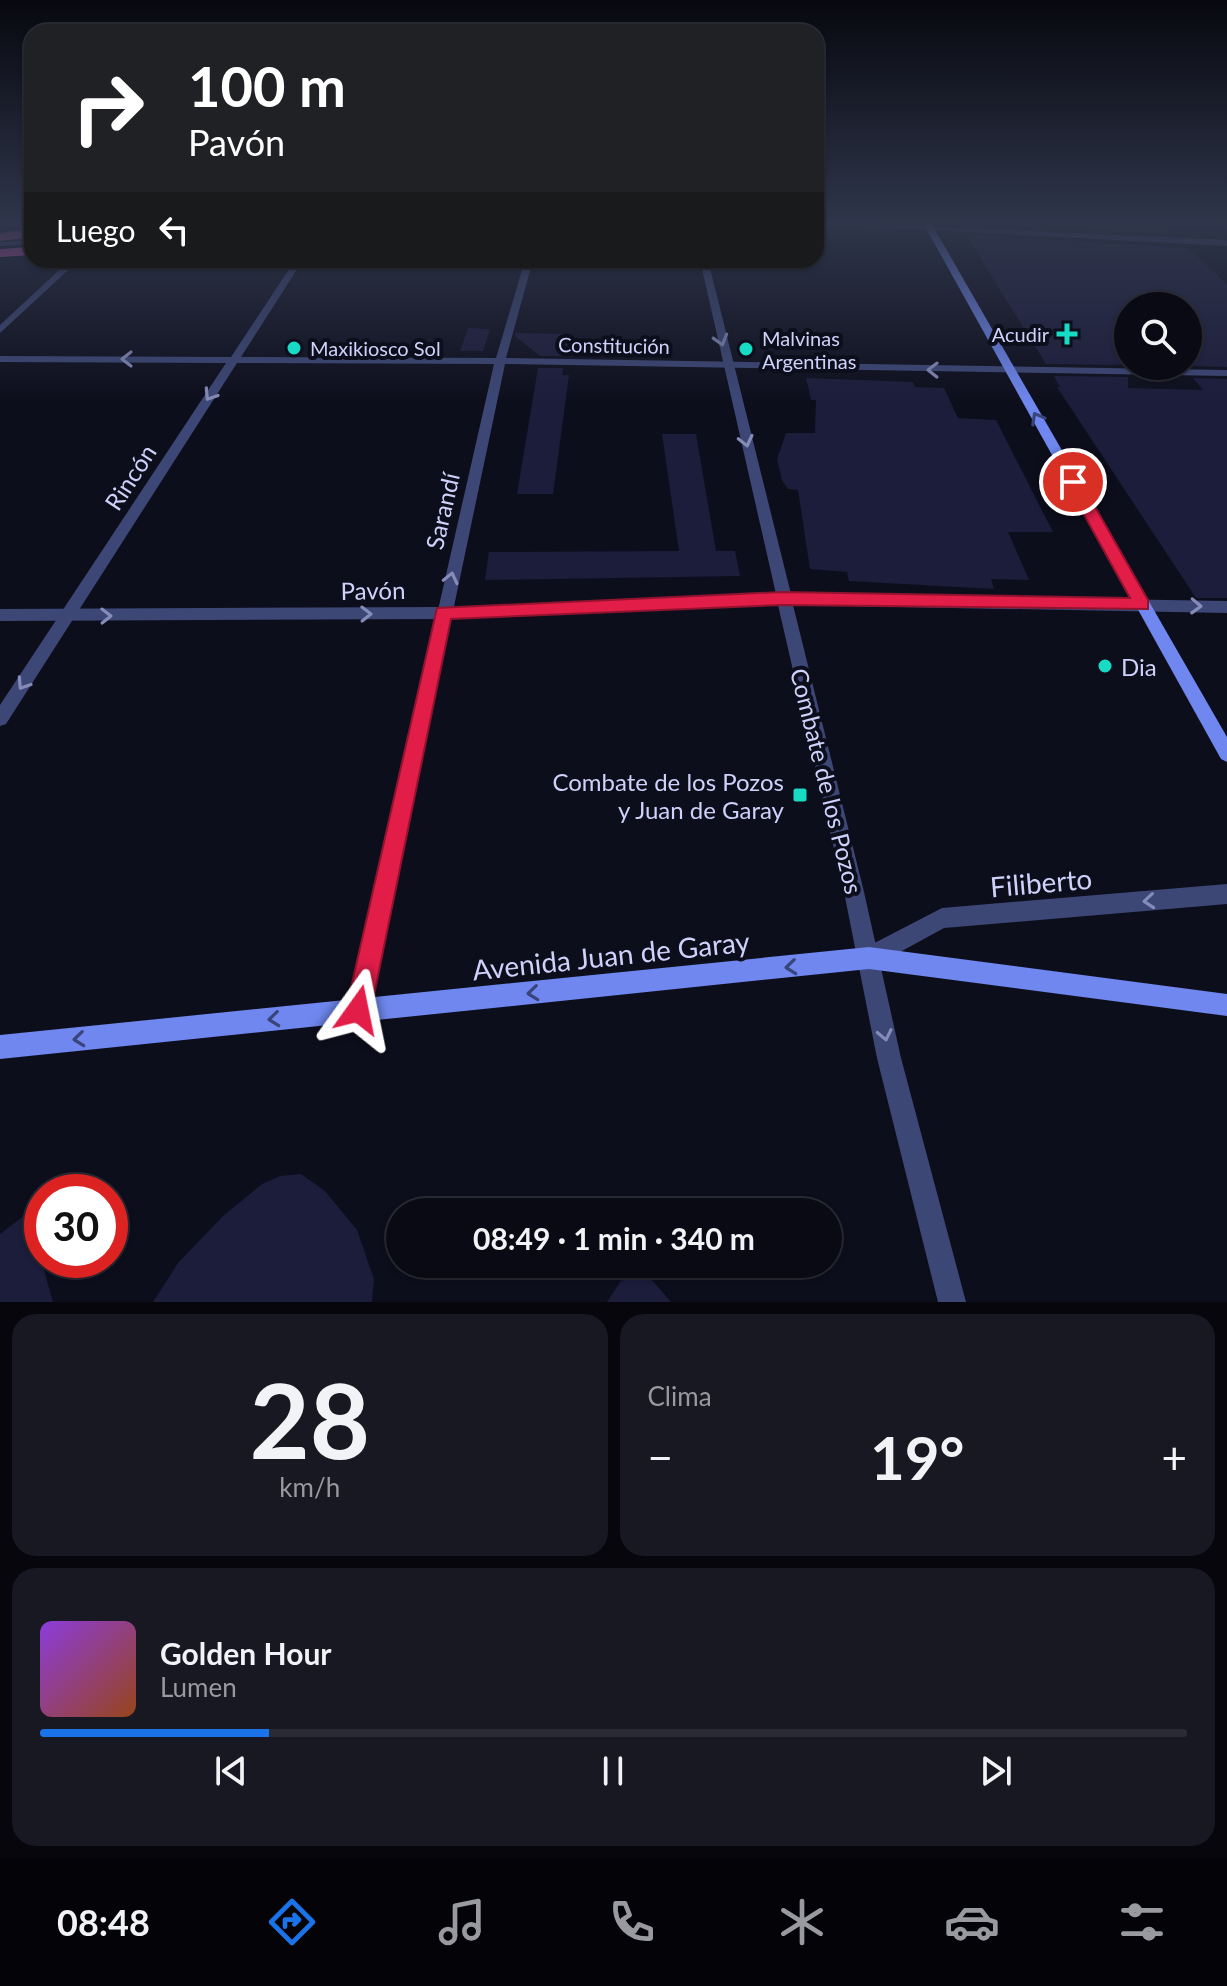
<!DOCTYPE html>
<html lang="es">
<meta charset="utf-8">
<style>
body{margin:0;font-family:Lato,sans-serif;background:#181822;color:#f1f3f6;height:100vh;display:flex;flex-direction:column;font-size:30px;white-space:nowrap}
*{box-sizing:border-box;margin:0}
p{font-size:26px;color:#999aa0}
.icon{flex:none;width:44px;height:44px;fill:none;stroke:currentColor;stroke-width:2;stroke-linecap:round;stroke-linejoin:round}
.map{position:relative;height:1302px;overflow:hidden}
.details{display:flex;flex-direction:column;gap:12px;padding:12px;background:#06060c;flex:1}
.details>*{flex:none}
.hud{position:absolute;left:24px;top:24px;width:800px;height:244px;border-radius:24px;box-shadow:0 2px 6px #0004,0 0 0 2px #2a2b34;background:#202124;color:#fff;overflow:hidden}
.tools{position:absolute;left:1114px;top:292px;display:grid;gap:16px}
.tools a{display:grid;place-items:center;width:88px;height:88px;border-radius:50%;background:#0a0a15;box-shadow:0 2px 6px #0004,0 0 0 2px #2a2b34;font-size:40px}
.speed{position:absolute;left:24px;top:1174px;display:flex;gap:16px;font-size:40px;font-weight:700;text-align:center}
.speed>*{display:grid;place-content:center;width:104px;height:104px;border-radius:50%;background:#0a0a15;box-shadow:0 2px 6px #0004,0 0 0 2px #2a2b34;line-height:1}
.speed .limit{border:12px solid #d22;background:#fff;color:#111}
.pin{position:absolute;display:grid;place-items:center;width:68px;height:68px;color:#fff;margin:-34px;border:4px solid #fff;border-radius:50%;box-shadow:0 2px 8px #0007}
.me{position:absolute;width:88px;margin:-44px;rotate:12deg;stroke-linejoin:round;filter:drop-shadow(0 0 6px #0008)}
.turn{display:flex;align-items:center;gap:28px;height:168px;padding:0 32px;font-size:36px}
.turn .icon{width:104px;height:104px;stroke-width:2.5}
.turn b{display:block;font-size:56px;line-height:68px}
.then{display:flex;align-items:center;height:76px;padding:0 32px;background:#0003;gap:16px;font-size:30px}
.big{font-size:60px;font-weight:700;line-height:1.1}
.details .tile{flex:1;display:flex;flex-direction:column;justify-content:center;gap:12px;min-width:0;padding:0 28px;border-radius:24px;background:#181822}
.details .dial{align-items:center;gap:0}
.dial b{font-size:104px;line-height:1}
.song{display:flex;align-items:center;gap:24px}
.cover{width:96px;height:96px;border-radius:12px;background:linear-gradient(135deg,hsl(270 70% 55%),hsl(20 70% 35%))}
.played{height:8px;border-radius:4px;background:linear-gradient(90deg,#1a73e8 20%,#2a2b34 20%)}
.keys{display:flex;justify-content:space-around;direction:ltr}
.heat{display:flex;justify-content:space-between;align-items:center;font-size:44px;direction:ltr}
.details .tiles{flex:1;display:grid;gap:12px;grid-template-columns:1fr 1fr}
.tile:last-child{grid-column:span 2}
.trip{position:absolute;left:386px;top:1198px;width:456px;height:80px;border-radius:40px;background:#0a0a15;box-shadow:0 2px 6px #0004,0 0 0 2px #2a2b34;font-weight:700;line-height:80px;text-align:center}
.tab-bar{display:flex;height:128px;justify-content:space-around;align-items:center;background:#040408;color:#999aa0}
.tab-bar .icon{width:56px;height:56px}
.tab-bar .on{color:#1a73e8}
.tab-bar b{font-size:36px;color:#f1f3f6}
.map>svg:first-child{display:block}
</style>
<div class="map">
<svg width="1227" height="1302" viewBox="0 0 1227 1302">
<rect width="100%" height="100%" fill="#0d0e1c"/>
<polygon fill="#112520" points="1043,221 1157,221 1169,234 1046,228"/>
<g fill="#1c1c3b">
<polygon points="958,221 1033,221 1037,228 960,225"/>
<polygon points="966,235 1188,248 1227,284 1227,367 1188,366 1188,306 1128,306 1128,365 1046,364"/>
<polygon points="468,328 490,329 483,351 460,351"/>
<polygon points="516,333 569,334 565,356 540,356 515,336"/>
<polygon points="538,368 563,368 562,375 569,375 553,494 517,494"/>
<polygon points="1054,376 1128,377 1128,388 1203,390 1193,378 1227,379 1227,598 1196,598 1057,387 1060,387"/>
<polygon points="806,378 913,382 915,387 944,388 958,418 996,420 1053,532 1008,532 1029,580 991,579 994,589 849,581 847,572 810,569 798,490 788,489 782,480 777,459 786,433 815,433 816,400 811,400"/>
<polygon points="662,434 696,434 716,551 735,551 740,576 485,580 489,552 679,551"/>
<polygon points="301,1174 325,1191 357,1230 374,1279 372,1302 153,1302 178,1263 223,1216 262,1184 280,1176"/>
<polygon points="28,1213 53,1302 0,1302 0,1234"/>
<polygon points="632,1264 638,1264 671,1302 607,1302"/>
</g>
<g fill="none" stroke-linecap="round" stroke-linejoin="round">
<polygon fill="#3d4776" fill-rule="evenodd" points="32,240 32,244 0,246 0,242"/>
<g fill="#3d4776" fill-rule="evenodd">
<polygon points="816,221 1227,240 1227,246 816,224"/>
<polygon points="1217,221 1226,221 1227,228"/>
<polygon points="70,260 79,260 0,333 0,325"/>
<polygon points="295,260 303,260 241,357 496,358 525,260 533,260 506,358 1227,370 1227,376 505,364 369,1010 366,1018 358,1021 350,1018 347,1010 494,364 237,363 6,724 0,726 0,705 226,363 0,362 0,356 231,357"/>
<polygon points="1227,884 1227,904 944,928 869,969 861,966 858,958 861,950 942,908"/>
</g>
<polygon fill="#3d4776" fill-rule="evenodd" points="700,260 708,260 791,594 1227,601 1227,613 793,605 864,892 901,1058 966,1302 938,1302 877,1058 844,892 778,605 443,619 0,621 0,609 443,607 776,594"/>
<g fill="#6f87ef" fill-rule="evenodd">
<polygon points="922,221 930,221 1227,737 1227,762 1221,759"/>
<polygon points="869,947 1227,994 1227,1016 869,969 0,1059 0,1035"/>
</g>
<g fill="#ec56be" fill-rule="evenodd">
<polygon points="32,229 32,237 0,241 0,233"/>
<polygon points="32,247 32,255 0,257 0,249"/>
</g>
</g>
<defs><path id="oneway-chevron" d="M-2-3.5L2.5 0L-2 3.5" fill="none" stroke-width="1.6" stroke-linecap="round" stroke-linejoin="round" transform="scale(2)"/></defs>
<g stroke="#868cb8">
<use href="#oneway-chevron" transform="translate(721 340) rotate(74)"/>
<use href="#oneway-chevron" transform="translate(127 359) rotate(-180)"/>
<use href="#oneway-chevron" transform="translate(933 370) rotate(-179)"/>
<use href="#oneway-chevron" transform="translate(210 395) rotate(123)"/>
<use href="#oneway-chevron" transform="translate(746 441) rotate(77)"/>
<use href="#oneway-chevron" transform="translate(451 578) rotate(-77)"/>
<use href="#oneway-chevron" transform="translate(1196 606) rotate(2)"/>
<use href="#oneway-chevron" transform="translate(366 614) rotate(-1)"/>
<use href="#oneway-chevron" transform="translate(106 616) rotate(-1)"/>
<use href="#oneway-chevron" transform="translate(23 684) rotate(123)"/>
<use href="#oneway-chevron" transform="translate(1149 901) rotate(175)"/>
<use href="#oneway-chevron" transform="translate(885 1035) rotate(78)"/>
</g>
<g stroke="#39447b">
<use href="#oneway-chevron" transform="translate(1037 418) rotate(-119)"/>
<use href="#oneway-chevron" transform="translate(791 967) rotate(174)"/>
<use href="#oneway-chevron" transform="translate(533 993) rotate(174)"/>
<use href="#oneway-chevron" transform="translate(274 1019) rotate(174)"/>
<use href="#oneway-chevron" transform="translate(79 1039) rotate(174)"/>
</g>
<linearGradient id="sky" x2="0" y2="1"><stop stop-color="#07080f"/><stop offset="0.55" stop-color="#2f364b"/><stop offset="1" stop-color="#2f364b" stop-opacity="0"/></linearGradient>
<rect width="1227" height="404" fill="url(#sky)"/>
<polygon fill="#e11d48" stroke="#92132f" stroke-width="2" points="1073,478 1081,482 1148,600 1148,609 782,605 451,619 371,1010 367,1019 358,1023 349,1019 346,1010 437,608 782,592 1130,598 1066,482"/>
<g fill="#18dbc5" stroke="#0d0e1c" stroke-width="3">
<path d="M1063 322h8v8h8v8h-8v8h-8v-8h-8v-8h8z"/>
<circle cx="294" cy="348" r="8"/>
<circle cx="746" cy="349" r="8"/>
<circle cx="1105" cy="666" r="8"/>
<rect x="792" y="787" width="16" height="16" rx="4"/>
</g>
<g text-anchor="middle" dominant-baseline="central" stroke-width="8" stroke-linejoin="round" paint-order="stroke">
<g font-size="20" fill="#ced2fa" stroke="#0d0e1c" text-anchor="start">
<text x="1049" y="334" text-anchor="end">Acudir</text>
<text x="762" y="338">Malvinas<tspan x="762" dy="23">Argentinas</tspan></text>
<text x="310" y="348">Maxikiosco Sol</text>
</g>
<g font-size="20" fill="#ced2fa" stroke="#0d0e1c">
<text transform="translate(614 345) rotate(1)">Constitución</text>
</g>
<g font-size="24" fill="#ced2fa" stroke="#0d0e1c">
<text transform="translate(130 477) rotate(-57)">Rincón</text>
<text transform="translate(442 511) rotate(-77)">Sarandí</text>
<text transform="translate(373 590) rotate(-1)">Pavón</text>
<text transform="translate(827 781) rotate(76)">Combate de los Pozos</text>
</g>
<g font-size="24" fill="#ced2fa" stroke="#0d0e1c" text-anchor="start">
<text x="1121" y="666">Dia</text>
<text x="784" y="781" text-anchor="end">Combate de los Pozos<tspan x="784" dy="28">y Juan de Garay</tspan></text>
</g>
<g font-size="28" fill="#ced2fa" stroke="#0d0e1c">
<text transform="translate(1041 882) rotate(-5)">Filiberto</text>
<text transform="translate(611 955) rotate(-6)">Avenida Juan de Garay</text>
</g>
</g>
</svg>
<div class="tools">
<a><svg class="icon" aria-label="search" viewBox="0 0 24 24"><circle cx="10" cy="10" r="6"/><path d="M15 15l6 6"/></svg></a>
</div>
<div class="speed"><div class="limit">30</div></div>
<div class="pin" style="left:1073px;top:482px;background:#d93025"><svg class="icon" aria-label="arrive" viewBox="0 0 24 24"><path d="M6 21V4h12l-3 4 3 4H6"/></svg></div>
<svg class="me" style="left:358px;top:1010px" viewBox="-20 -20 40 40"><path d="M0-17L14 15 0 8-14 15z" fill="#e11d48" stroke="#fff" stroke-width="4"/></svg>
<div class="trip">08:49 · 1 min · 340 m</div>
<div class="hud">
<div class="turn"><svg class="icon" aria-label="right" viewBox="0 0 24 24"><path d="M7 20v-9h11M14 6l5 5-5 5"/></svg><div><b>100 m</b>Pavón</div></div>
<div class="then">Luego<svg class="icon" aria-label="left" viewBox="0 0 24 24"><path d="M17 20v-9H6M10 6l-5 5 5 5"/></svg></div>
</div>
</div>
<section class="details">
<div class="tiles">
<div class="tile dial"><b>28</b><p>km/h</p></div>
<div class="tile"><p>Clima</p>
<div class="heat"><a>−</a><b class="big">19°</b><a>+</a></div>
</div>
<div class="tile">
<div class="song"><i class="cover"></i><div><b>Golden Hour</b><p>Lumen</p></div></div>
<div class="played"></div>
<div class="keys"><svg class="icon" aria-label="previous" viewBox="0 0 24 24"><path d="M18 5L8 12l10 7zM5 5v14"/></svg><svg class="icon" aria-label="pause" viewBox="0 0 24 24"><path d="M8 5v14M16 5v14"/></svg><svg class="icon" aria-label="next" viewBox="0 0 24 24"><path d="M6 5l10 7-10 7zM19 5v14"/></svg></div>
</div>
</div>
</section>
<nav class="tab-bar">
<b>08:48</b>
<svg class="icon on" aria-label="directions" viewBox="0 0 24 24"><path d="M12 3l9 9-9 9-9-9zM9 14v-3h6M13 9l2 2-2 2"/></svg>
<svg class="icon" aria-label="music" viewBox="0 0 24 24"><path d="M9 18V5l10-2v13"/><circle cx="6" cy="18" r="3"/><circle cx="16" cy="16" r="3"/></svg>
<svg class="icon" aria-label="phone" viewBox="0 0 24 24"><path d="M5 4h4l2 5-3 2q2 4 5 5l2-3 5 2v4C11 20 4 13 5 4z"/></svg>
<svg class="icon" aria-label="climate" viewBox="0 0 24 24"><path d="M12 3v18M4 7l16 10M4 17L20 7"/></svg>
<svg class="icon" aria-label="car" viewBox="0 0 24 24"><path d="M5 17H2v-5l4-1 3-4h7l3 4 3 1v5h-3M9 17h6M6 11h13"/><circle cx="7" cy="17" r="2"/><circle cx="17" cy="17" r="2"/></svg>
<svg class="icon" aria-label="filters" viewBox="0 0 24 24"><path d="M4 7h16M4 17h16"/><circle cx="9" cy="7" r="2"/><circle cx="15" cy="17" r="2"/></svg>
</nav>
